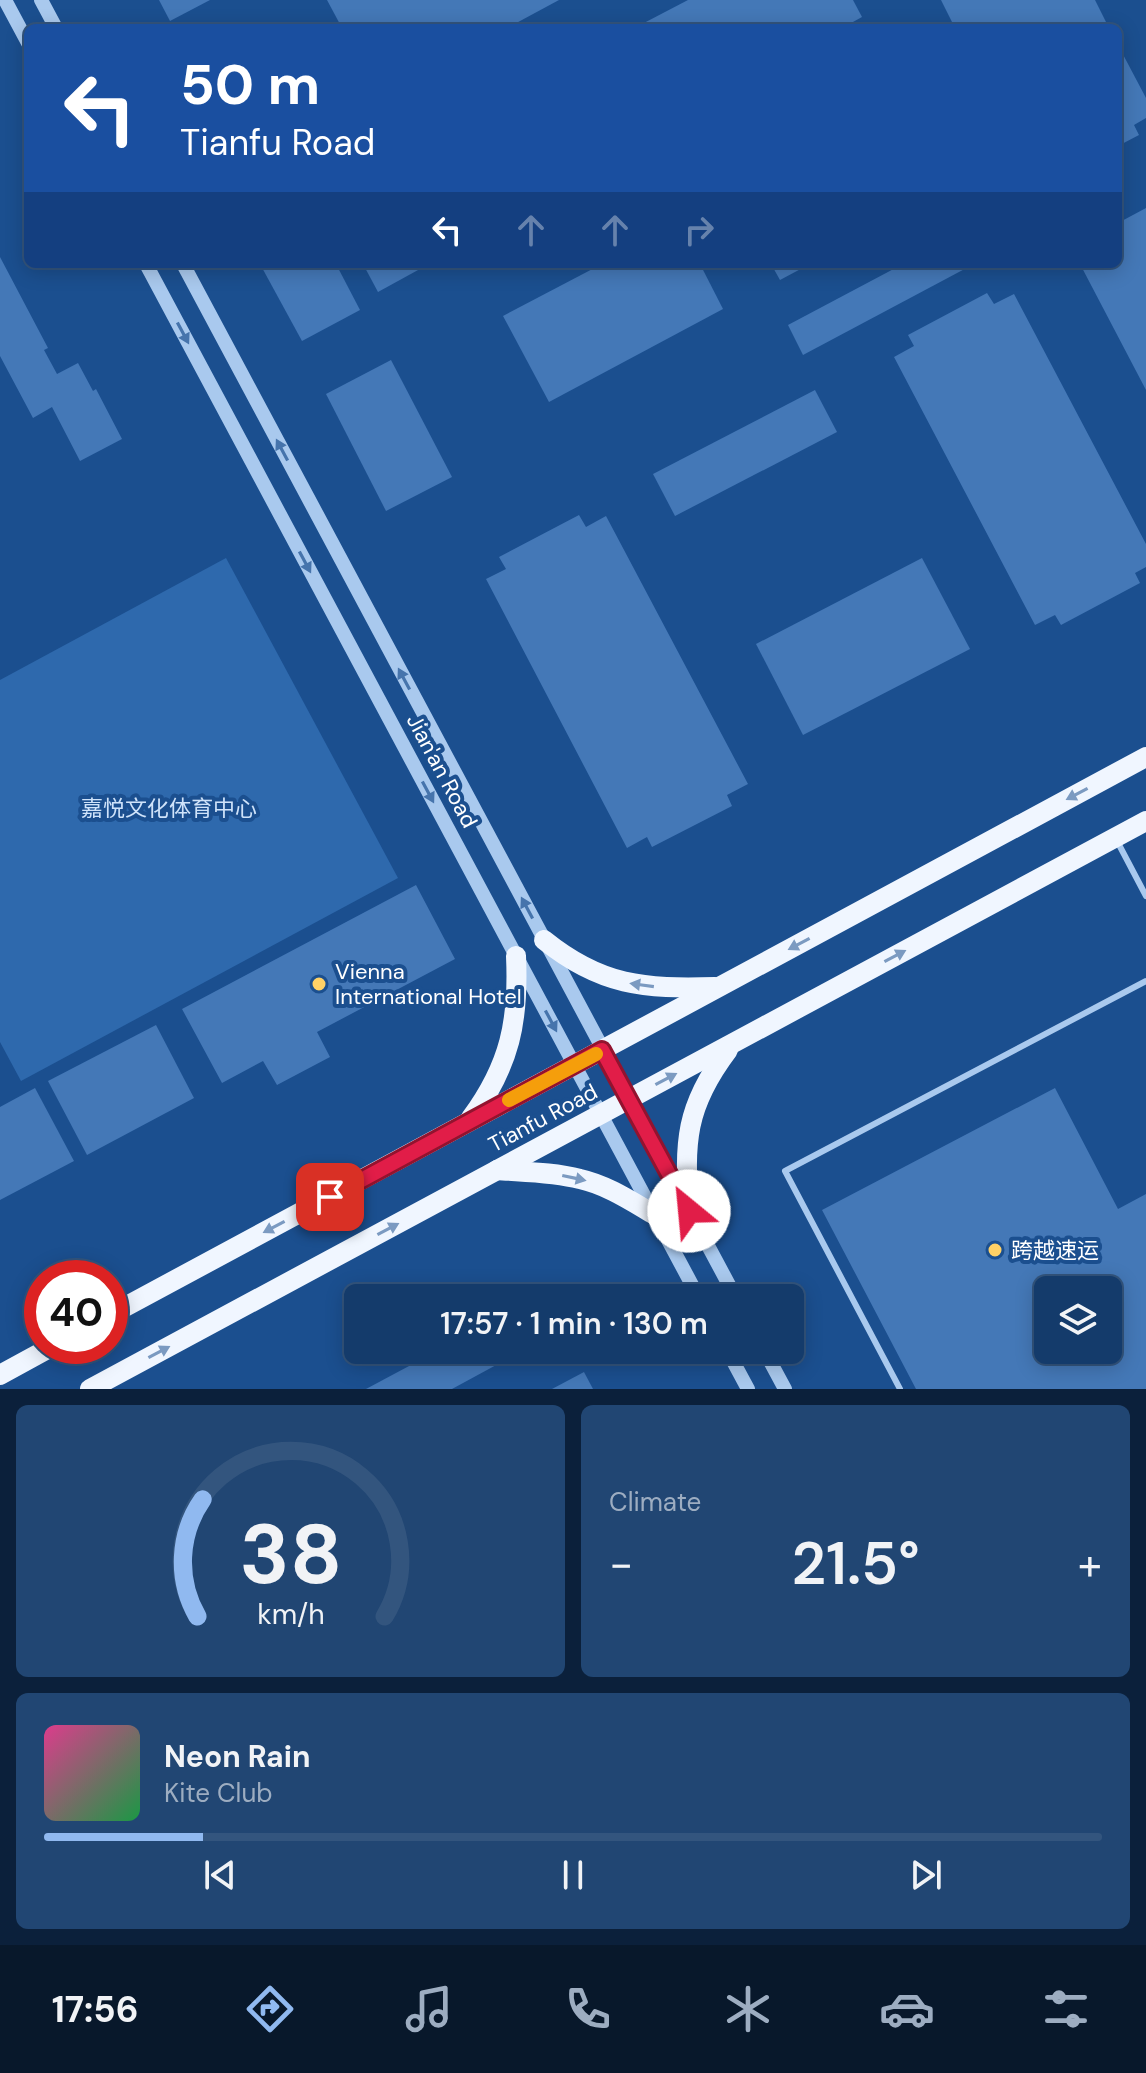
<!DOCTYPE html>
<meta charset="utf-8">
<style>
body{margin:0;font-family:"DM Sans","Noto Sans SC",sans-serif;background:#214673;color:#f1f3f6;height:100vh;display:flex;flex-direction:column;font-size:30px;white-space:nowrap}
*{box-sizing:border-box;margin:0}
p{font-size:26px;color:#9dadc1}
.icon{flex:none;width:44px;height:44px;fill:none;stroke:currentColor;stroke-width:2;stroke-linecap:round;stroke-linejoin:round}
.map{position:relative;height:1389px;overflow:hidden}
.drawer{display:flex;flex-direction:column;gap:16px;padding:16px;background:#0b203b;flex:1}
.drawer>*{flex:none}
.banner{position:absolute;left:24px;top:24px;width:1098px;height:244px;border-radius:12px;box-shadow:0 4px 20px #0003,0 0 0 2px #33557e;background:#1a4fa0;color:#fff;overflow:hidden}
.buttons{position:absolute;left:1034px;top:1276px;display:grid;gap:16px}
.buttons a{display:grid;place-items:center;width:88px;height:88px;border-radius:12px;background:#143b6b;box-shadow:0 4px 20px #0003,0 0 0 2px #33557e;font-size:40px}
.speed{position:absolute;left:24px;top:1260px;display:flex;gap:16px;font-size:40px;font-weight:700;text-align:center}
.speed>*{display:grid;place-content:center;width:104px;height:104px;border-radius:50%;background:#143b6b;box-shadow:0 4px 20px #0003,0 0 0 2px #33557e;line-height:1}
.speed .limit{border:12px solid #d22;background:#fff;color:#111}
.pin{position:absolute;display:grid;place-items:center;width:68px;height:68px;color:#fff;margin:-34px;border-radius:16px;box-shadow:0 4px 12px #0006}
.me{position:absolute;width:88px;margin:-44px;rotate:332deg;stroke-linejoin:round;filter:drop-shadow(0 0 6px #0008)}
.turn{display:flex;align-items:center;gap:28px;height:168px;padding:0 24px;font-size:36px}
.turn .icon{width:104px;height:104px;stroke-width:2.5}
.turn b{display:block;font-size:56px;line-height:68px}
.lanes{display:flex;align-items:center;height:76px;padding:0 24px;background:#0003;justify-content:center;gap:40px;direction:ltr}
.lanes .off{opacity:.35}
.big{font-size:60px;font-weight:600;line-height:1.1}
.drawer .card{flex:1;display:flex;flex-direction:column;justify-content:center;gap:12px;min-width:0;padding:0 28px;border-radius:12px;background:#214673}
.drawer .dial{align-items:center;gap:0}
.dial svg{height:208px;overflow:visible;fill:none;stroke:#33557e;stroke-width:7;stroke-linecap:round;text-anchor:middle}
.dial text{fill:#f1f3f6;stroke:none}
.song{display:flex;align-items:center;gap:24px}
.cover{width:96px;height:96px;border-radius:12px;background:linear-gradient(135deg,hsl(330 70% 55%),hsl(140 70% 35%))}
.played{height:8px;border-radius:4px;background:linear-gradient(90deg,#90b9f0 15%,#33557e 15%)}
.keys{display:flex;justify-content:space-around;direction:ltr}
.heat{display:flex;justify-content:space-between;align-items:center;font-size:44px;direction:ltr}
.drawer .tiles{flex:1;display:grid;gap:16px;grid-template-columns:1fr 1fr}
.card:last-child{grid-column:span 2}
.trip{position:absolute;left:344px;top:1284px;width:460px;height:80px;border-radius:12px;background:#143b6b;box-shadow:0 4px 20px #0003,0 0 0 2px #33557e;font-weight:600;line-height:80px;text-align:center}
.menu{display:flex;height:128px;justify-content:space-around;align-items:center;background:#08182b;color:#9dadc1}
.menu .icon{width:56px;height:56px}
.menu .current{color:#90b9f0}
.menu b{font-size:36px;color:#f1f3f6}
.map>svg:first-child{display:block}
</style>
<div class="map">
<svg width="1146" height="1389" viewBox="0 0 1146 1389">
<rect width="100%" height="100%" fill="#1b4f8f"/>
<polygon fill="#2e69ad" points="226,558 398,878 21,1081 0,1042 0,680"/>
<g fill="#4478b7" fill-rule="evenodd">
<polygon points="159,0 210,0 170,21"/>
<polygon points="327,0 559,0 507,28 342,28"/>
<polygon points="688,0 853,0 862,17 842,28 644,28 642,24"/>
<polygon points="941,0 1095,0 1109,28 955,28"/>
<polygon points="1118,45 1146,98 1146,118 1134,125 1139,135 1118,146"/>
<polygon points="1146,208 1146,390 1080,264 1118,264 1118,223"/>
<polygon points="0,257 48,348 44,350 57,374 78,363 93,391 96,389 122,439 80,461 52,407 33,418 0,356"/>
<polygon points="260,264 336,264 360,310 302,341"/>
<polygon points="363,264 429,264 378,292"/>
<polygon points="602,264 700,264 723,309 549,402 503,316"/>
<polygon points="771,264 810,264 780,280"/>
<polygon points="903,264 974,264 803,355 788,325"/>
<polygon points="987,293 994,304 1014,294 1146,544 1146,567 1135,573 1140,583 1061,625 1055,615 1035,625 894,357 914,346 908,335"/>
<polygon points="391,360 452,477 386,511 326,394"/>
<polygon points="815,390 837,432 675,516 653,474"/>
<polygon points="579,515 586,527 606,516 748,784 727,795 732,806 652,847 647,837 627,848 486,579 506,569 499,557"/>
<polygon points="922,558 970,649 803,735 756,644"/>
<polygon points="416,885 455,959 317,1032 330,1057 277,1085 263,1061 222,1083 182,1009"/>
<polygon points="156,1025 194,1098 87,1155 48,1081"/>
<polygon points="35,1088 74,1161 0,1200 0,1107"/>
<path d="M1055 1088 1118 1209 1146 1194V1389H916L822 1210ZM1048 1290H1108V1350H1048Z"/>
<polygon points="439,1350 524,1350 452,1389 366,1389"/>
<polygon points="584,1372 593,1389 552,1389"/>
</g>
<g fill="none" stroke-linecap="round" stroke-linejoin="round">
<g stroke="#a9c9ee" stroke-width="6">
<polyline points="1116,839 1146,896"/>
<polyline points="900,1389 785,1171 1146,981"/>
</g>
<g stroke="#a9c9ee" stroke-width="14">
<polyline points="5,0 28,43"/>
<polyline points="41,0 56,28"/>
<polyline points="146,264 699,1298"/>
<polyline points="183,264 736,1298"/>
<polyline points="727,1350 748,1389"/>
<polyline points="764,1350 785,1389"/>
</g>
<g stroke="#f0f6ff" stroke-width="20">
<path d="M544 940C601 986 644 989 715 987"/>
<path d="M471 1118C510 1065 519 1021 516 956"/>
<path d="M497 1170C524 1172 553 1172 580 1179 607 1185 631 1201 655 1215"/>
<path d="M689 1211C684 1142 685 1107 728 1050"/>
<polyline points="110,1315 1146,757"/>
<polyline points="0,1375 53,1346"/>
<polyline points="90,1389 1146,821"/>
</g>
</g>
<defs><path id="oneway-solid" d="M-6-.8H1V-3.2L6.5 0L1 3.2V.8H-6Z" transform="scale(2)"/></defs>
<g fill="#4674ac">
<use href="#oneway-solid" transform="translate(183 333) rotate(62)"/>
<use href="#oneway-solid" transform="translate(282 450) rotate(-118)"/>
<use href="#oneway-solid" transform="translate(305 562) rotate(62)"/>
<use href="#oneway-solid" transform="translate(404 679) rotate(-118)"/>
<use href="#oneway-solid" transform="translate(428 792) rotate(62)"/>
<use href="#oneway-solid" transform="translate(527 908) rotate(-118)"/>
<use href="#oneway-solid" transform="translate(551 1021) rotate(62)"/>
</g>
<g fill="#7b9ac1">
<use href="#oneway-solid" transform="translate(1077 794) rotate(152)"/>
<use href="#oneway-solid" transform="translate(799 944) rotate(152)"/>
<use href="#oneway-solid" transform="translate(895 956) rotate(-28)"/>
<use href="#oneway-solid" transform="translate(642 985) rotate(-172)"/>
<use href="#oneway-solid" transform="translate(666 1079) rotate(-28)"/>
<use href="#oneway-solid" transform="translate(574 1178) rotate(12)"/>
<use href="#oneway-solid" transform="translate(274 1227) rotate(152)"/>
<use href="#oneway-solid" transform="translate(388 1229) rotate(-28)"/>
<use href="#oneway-solid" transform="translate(159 1352) rotate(-28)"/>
</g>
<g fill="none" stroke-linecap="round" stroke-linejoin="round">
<g stroke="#92132f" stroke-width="20">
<polyline id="route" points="330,1197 602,1050 689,1211"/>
</g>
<use href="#route" stroke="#e11d48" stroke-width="14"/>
<polyline stroke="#f59e0b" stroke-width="14" points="509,1100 596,1054"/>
</g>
<g fill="#ffd166" stroke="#1b4f8f" stroke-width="3">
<circle cx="319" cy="984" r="8"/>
<circle cx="995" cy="1250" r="8"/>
</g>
<g text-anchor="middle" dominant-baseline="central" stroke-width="8" stroke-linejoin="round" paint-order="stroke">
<g font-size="22" fill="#fff" stroke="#1b4f8f">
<text transform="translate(442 771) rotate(62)">Jian'an Road</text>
<text transform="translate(543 1118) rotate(-28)">Tianfu Road</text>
</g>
<g font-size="22" fill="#cfe3fa" stroke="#1b4f8f">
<text x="169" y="808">嘉悦文化体育中心</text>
</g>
<g font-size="22" fill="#fff" stroke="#1b4f8f" text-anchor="start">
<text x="335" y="971">Vienna<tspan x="335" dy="25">International Hotel</tspan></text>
<text x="1011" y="1250">跨越速运</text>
</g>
</g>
</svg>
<div class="buttons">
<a><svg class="icon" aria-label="layers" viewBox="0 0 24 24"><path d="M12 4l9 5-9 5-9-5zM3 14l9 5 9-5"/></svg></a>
</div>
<div class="speed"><div class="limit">40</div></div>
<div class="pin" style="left:330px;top:1197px;background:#d93025"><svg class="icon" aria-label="arrive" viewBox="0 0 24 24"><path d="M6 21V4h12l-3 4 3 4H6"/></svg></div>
<svg class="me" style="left:689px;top:1211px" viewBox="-20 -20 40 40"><circle r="19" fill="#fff"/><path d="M0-13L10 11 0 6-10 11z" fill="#e11d48"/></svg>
<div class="trip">17:57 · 1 min · 130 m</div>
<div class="banner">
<div class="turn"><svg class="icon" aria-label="left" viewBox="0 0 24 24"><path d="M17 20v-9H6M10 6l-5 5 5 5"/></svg><div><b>50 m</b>Tianfu Road</div></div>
<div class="lanes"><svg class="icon" aria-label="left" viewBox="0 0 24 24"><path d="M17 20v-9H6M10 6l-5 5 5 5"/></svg><svg class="icon off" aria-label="ahead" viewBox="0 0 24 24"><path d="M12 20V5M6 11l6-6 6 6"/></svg><svg class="icon off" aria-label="ahead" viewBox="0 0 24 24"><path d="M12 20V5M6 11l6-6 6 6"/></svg><svg class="icon off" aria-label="right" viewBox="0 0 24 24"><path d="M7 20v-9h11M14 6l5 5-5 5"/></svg></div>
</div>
</div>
<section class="drawer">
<div class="tiles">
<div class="card dial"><svg viewBox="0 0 100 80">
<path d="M14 69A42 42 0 1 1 86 69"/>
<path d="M14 69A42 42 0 0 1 16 24" stroke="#90b9f0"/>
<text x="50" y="56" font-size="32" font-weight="700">38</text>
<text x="50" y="72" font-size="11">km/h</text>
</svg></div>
<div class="card"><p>Climate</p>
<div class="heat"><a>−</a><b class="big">21.5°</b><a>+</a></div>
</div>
<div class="card">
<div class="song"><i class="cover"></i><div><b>Neon Rain</b><p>Kite Club</p></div></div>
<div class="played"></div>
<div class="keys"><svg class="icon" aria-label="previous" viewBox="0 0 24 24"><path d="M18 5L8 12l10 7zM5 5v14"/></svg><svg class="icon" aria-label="pause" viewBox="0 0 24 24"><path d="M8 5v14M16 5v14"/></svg><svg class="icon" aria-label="next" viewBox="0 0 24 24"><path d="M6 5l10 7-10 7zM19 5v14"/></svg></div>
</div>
</div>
</section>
<nav class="menu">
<b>17:56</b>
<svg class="icon current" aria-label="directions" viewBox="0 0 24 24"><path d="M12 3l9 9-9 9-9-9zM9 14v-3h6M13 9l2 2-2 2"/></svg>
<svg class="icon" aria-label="music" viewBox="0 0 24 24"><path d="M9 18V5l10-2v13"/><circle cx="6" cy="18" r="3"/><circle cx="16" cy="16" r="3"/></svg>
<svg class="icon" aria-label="phone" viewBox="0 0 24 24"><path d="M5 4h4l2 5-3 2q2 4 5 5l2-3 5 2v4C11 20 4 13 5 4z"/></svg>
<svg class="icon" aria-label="climate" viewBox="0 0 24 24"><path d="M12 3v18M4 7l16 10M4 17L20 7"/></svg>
<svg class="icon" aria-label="car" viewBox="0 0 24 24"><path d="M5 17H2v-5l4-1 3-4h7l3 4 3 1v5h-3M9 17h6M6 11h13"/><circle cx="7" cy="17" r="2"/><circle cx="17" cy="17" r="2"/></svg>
<svg class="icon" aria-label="filters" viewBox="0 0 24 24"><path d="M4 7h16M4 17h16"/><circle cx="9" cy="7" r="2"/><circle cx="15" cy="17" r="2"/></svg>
</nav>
